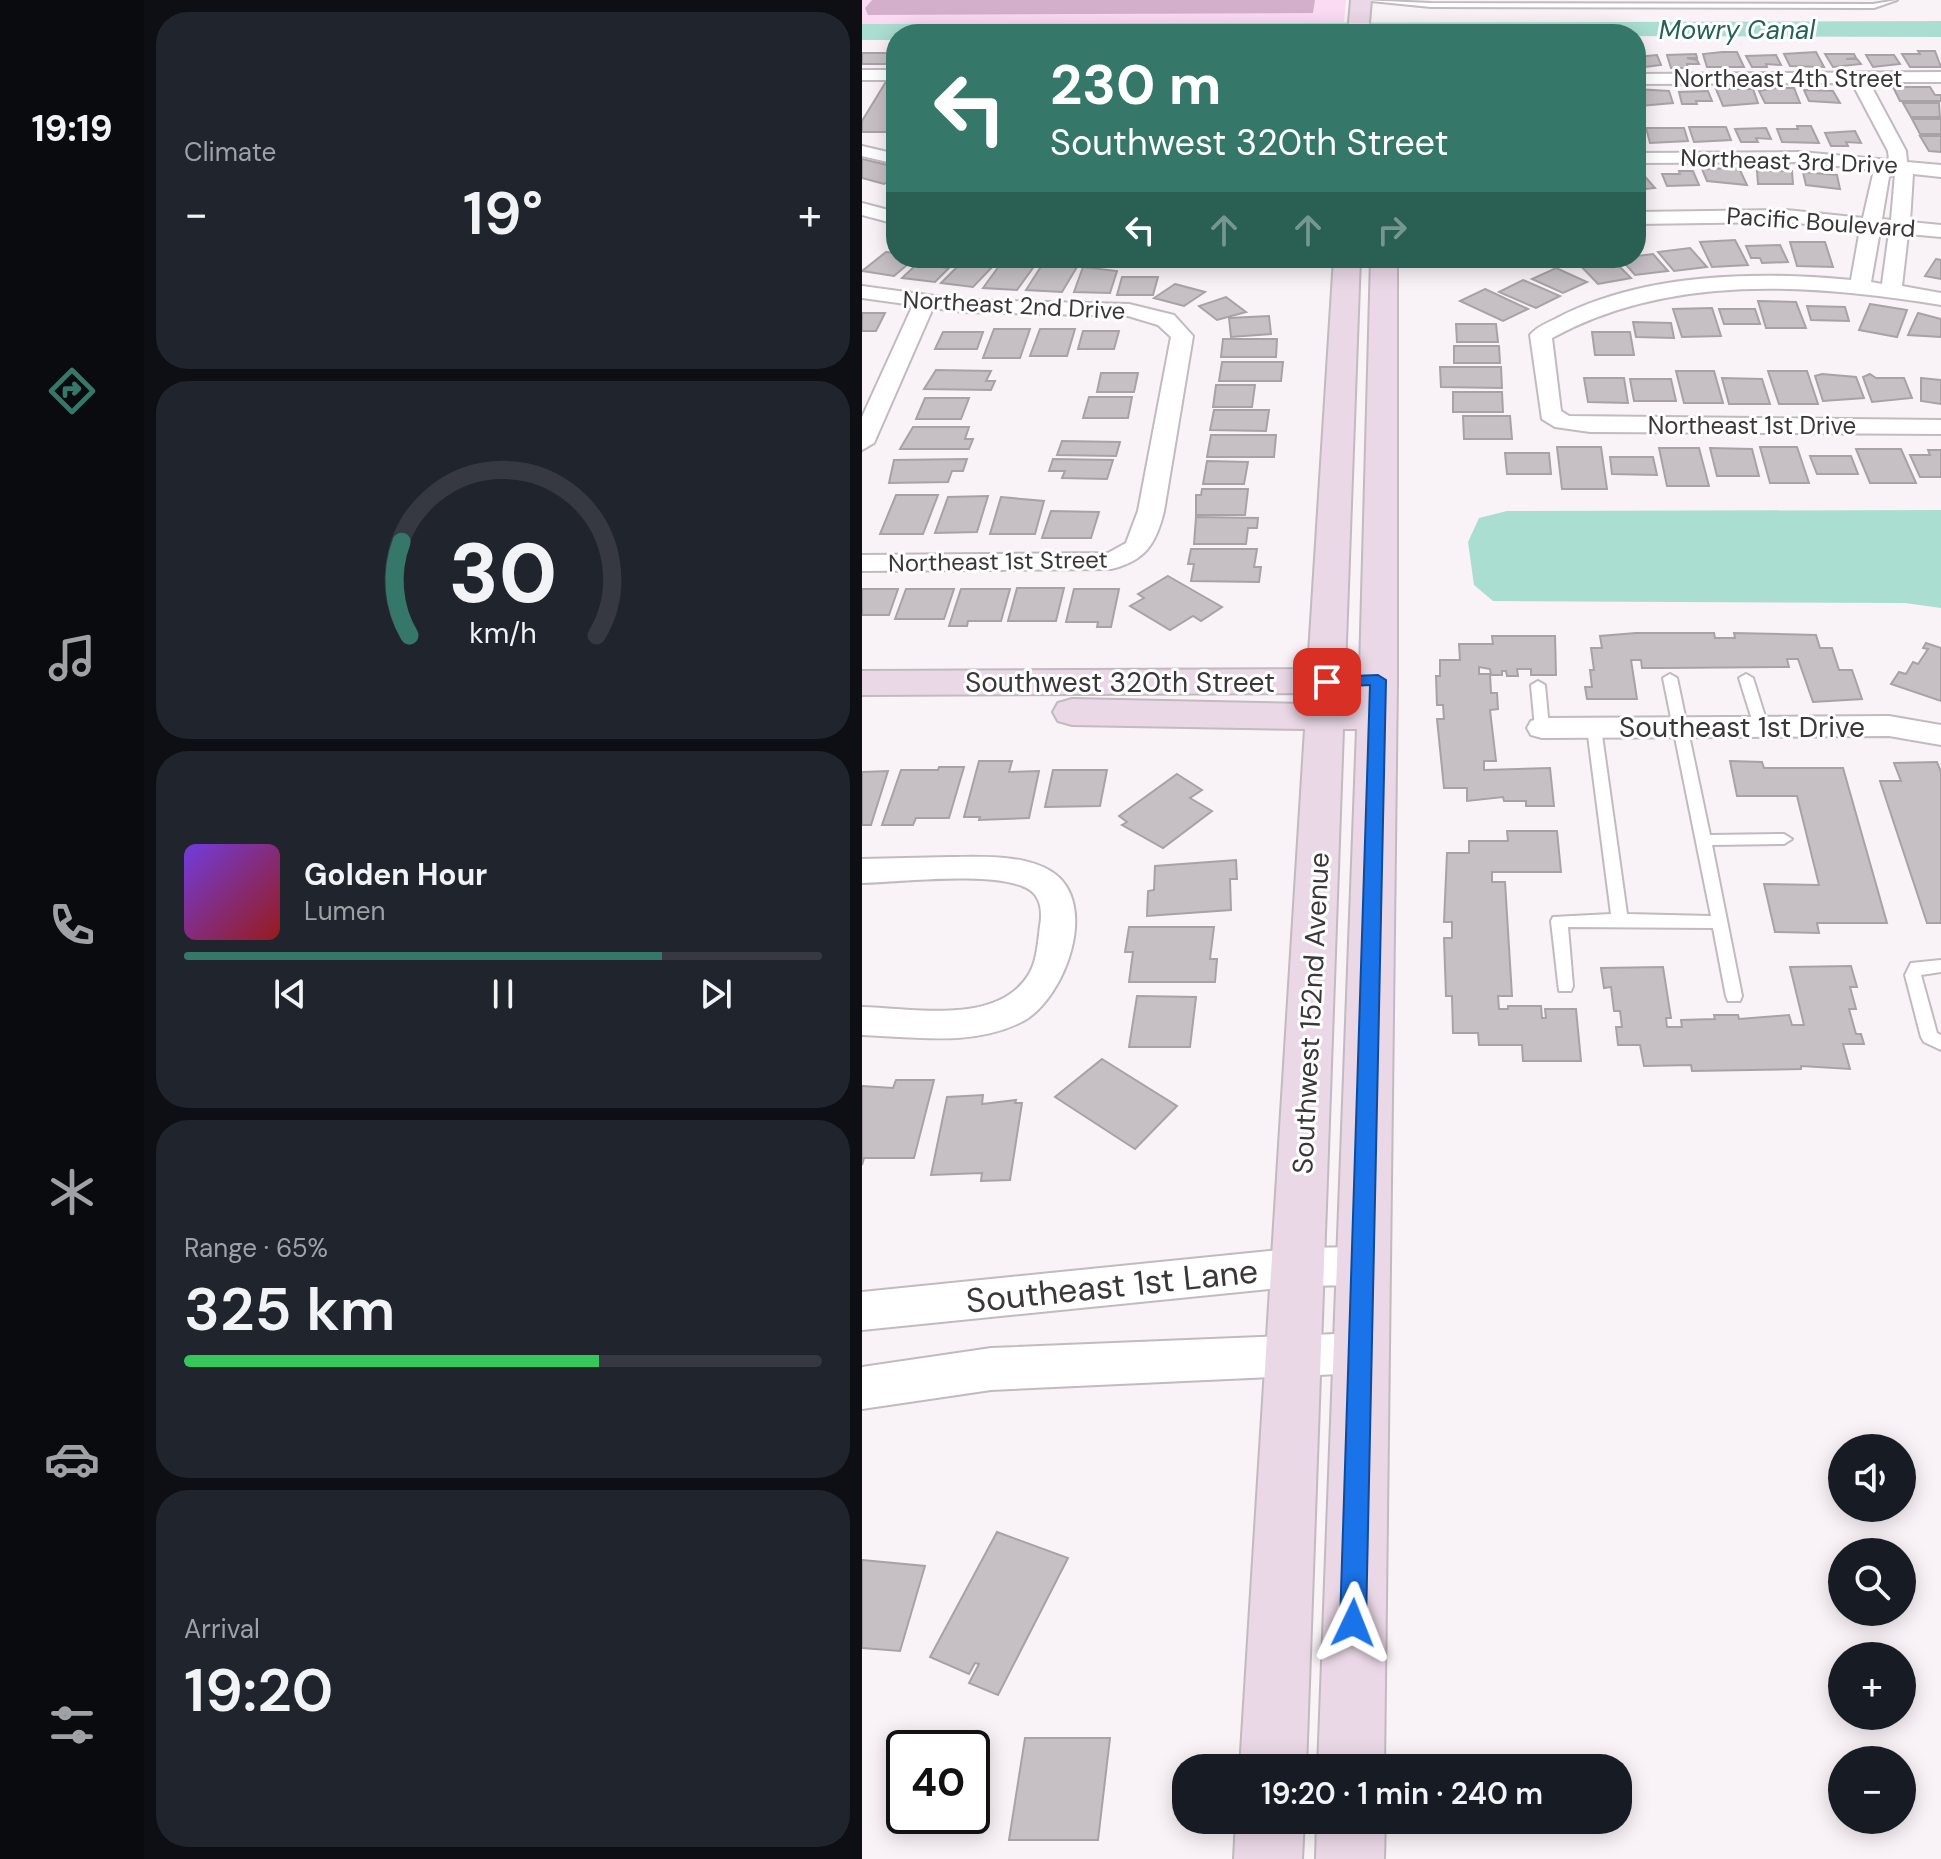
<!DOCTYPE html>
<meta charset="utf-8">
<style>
body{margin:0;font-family:"DM Sans",sans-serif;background:#20242c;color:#f1f3f6;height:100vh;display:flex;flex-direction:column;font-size:30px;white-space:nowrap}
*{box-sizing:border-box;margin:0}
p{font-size:26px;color:#9ea1a6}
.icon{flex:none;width:44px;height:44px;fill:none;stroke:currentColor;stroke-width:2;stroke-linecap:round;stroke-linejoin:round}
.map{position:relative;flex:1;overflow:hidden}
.panel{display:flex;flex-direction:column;gap:12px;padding:12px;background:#0d0f14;width:718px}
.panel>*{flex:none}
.guide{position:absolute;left:24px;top:24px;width:760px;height:244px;border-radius:32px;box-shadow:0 4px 20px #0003;background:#357869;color:#fff;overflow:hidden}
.tools{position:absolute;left:966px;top:1434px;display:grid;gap:16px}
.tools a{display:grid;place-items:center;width:88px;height:88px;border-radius:50%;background:#171b24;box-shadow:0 4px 20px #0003;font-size:40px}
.speed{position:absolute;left:24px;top:1730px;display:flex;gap:16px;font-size:40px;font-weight:700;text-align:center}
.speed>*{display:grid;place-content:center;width:104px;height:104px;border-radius:50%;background:#171b24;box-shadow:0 4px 20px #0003;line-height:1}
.speed .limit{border:4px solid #111;border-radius:12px;background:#fff;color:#111}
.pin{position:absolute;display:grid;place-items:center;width:68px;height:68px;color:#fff;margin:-34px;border-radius:16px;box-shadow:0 4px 12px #0006}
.me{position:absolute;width:88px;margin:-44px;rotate:2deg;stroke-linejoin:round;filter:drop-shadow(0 0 6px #0008)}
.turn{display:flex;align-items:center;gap:28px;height:168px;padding:0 32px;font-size:36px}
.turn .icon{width:104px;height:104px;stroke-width:2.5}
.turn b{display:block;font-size:56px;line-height:68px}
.lanes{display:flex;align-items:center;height:76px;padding:0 32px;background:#0003;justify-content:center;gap:40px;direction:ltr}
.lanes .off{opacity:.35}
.big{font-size:60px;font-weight:600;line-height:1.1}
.panel .tile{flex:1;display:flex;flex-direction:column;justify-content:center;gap:12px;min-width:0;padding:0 28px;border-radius:32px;background:#20242c}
.panel .dial{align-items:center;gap:0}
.dial svg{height:208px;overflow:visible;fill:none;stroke:#363941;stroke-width:7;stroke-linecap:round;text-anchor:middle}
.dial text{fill:#f1f3f6;stroke:none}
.song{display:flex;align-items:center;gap:24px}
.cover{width:96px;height:96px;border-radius:12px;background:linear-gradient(135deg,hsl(260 70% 55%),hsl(0 70% 35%))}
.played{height:8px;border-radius:4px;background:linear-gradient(90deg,#357869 75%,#363941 75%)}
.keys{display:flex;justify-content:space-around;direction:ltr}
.heat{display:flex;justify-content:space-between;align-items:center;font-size:44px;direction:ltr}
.charge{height:12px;border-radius:6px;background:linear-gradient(90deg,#34c759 65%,#363941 0)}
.trip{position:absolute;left:310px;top:1754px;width:460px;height:80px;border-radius:32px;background:#171b24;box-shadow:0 4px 20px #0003;font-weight:600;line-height:80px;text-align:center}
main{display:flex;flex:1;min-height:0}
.menu{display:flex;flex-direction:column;width:144px;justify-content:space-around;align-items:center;background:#090b0e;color:#9ea1a6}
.menu .icon{width:56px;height:56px}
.menu .selected{color:#357869}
.menu b{font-size:36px;color:#f1f3f6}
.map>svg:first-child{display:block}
</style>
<main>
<nav class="menu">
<b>19:19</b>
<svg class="icon selected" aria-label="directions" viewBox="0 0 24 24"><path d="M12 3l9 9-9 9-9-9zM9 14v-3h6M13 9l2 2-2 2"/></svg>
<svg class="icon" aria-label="music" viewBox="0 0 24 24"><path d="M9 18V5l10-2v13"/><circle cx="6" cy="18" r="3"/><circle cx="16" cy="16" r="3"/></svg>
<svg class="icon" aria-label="phone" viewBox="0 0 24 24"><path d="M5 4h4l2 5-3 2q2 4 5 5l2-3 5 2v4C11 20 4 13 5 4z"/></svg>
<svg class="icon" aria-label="climate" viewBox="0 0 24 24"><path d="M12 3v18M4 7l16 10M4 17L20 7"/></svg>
<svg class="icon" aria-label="car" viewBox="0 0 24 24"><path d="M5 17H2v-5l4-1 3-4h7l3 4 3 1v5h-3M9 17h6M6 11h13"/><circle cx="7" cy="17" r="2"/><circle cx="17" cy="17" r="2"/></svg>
<svg class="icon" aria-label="filters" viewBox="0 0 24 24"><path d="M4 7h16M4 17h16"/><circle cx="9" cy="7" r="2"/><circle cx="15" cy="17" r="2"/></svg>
</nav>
<section class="panel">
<div class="tile"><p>Climate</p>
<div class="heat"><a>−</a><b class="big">19°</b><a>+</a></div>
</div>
<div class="tile dial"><svg viewBox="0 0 100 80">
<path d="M14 69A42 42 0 1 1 86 69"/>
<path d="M14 69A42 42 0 0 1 11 33" stroke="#357869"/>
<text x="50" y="56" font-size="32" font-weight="700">30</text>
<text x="50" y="72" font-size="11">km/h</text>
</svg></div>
<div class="tile">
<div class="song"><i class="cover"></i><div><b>Golden Hour</b><p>Lumen</p></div></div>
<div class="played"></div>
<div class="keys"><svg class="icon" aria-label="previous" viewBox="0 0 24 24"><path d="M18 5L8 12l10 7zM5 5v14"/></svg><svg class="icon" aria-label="pause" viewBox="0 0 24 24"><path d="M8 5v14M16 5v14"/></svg><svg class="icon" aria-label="next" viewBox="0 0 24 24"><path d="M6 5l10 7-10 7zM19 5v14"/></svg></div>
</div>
<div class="tile"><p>Range · 65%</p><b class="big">325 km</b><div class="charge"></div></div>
<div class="tile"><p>Arrival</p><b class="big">19:20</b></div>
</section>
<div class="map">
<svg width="1079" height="1859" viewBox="0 0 1079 1859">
<rect width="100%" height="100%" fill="#f9f2f7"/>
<polygon fill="#fbdaf3" points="0,0 10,0 3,8 451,13 453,0 484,0 482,22 0,24"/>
<polygon fill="#d4afcc" points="10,0 453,0 451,13 6,15 3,8"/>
<g fill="#aaded0">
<polygon points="1079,21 1079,37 34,34 34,40 0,40 0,24"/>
<polygon points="1079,510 1079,608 1043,603 631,601 612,585 606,542 617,518 645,511"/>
</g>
<g fill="#c6c0c4" stroke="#a8a2a6" stroke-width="2">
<polygon points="1056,51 1073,51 1079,67 1048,67 1040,54 1058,54"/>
<polygon points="860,52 875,52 882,67 845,67 841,54"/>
<polygon points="954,52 962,67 928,66 922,54"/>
<rect x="0" y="53" width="34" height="11"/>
<polygon points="834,54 835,58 825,58 835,60 837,64 825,64 826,68 809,68 805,55"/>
<polygon points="963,54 992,54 994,58 984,59 995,59 999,64 971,67"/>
<polygon points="795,55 799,65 774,68 774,57"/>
<polygon points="914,55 919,65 904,64 905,67 890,67 884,56"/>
<polygon points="1004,55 1032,55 1038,64 1011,67"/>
<polygon points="25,80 34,80 34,120 27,132 0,132 0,121"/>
<polygon points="1031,87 1068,87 1073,95 1079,95 1079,101 1038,101"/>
<polygon points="913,88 932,88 938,103 903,103 897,91"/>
<polygon points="774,89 807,91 811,103 778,106"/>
<polygon points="854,89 891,89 896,103 861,106"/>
<polygon points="942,90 971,91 978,103 947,101"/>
<polygon points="846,91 850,101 834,101 835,104 820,104 817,92"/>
<polygon points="1041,103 1077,103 1078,117 1049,117"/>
<polygon points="1050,119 1079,119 1079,134 1058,134"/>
<polygon points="935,126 949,126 957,143 920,142 915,129 936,129"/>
<polygon points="827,127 864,127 869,140 832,142"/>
<polygon points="784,128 822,128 826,141 788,143"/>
<polygon points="904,128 909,139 894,138 896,142 879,142 873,129"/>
<polygon points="993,131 999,143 984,142 986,146 969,146 963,133"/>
<polygon points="1058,136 1079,136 1079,152 1067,151"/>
<polygon points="0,159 34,167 34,177 22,184 0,178"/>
<polygon points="877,168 885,185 845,181 840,169"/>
<polygon points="778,171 793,188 774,190 774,172"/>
<polygon points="817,171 831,171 837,185 805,186 800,174 818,174"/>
<polygon points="895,171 930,171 931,184 896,184"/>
<polygon points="941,172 975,175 978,189 944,185"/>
<polygon points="873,240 886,265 850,267 838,242"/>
<polygon points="928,242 963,242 971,267 935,266"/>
<polygon points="918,245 926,262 900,263 898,258 889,258 884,246"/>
<polygon points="828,248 845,267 812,271 796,252"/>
<polygon points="24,252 34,253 34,258 52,259 32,276 0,271"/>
<polygon points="791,254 806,271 773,275 758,258"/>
<polygon points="104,258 135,262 111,287 79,283"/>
<polygon points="749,258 769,278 736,284 712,259"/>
<polygon points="1074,259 1079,260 1079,279 1063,276"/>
<polygon points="140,262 173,265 155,290 121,288"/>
<polygon points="55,264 87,268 73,282 40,278"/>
<polygon points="180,265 215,267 200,292 164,290"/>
<polygon points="221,267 255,271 248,293 212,292"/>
<polygon points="694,268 725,282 701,293 670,279"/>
<polygon points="260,277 296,277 291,295 255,295"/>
<polygon points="661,280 698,296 674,308 637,292"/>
<polygon points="313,284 343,292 322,306 292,298"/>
<polygon points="623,289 666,309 641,321 598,301"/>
<polygon points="364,297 384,312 355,320 337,306"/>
<polygon points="896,301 934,302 944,328 904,328"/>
<polygon points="1008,304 1045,310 1035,337 997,330"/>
<polygon points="945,306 983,307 987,321 949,320"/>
<polygon points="850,308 859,336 820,337 811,309"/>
<polygon points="857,309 893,309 898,324 862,324"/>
<polygon points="0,313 23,313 14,331 0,331"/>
<polygon points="1056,313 1079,319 1079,337 1046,335"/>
<polygon points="407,316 409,334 369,337 367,318"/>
<polygon points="771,322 809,323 812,338 774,337"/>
<polygon points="594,324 634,324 636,342 595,342"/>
<polygon points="132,329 168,329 158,358 121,358"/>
<polygon points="178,329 213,329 205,356 168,356"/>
<polygon points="221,331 257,331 252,349 216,349"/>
<polygon points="81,332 121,332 115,349 73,349"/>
<polygon points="730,332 768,332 772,355 733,355"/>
<polygon points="361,339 415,339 414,357 359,357"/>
<polygon points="592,346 637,346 638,363 592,363"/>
<polygon points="360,362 421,362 419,381 357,381"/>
<polygon points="578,367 639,367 640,388 579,387"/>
<polygon points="74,370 129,371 124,381 133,381 129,390 62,389"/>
<polygon points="814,371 852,371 861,403 822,403"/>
<polygon points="906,371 945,371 956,404 917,404"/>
<polygon points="239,373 276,373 272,392 235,392"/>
<polygon points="960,374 994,377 1002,398 961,401 953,376"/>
<polygon points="1008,374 1014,378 1042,378 1050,398 1010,402 1001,377"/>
<polygon points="722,378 762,378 766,403 726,402"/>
<polygon points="860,378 900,379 908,404 867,404"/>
<polygon points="1059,378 1079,380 1079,404 1059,401"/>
<polygon points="768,379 809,379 814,401 772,401"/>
<polygon points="354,385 393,385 390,407 351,407"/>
<polygon points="591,392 640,392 641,412 591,412"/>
<polygon points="227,397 270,397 266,418 221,418"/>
<polygon points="63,398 107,398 99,419 54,419"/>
<polygon points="352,410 407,410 404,431 348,430"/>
<polygon points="601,416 648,416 650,439 602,439"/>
<polygon points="51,427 107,427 103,439 111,439 107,449 38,449"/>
<polygon points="349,435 414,435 412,457 345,457"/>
<polygon points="200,441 258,442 254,456 195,455"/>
<polygon points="695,447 739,447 745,489 700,489"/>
<polygon points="898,447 935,447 947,483 908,483"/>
<polygon points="797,448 837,448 847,486 805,486"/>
<polygon points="848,448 890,449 897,476 855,476"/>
<polygon points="994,449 1039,449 1054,483 1008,483"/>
<polygon points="1066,450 1079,450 1079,477 1058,477 1048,455 1068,455"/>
<polygon points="643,453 687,453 689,474 645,474"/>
<polygon points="948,456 989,456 996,474 955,474"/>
<polygon points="748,457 791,457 795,475 750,474"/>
<polygon points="105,459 101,471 90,471 86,482 27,483 32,460"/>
<polygon points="191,459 251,460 245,479 200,478 203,471 187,471"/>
<polygon points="345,461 386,462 382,484 341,484"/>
<polygon points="340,489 386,489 383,515 334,515 334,495 339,495"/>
<polygon points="34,495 76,495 61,534 18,534"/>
<polygon points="126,496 115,532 73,533 86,497"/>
<polygon points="139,497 182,501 173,534 128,534"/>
<polygon points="189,511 237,512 229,538 180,538"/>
<polygon points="334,517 396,518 395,528 386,528 384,544 332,544"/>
<polygon points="329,549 395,549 392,567 399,567 397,582 329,581 332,564 326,564"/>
<polygon points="306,576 360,607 339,621 331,616 308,630 268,606 282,598 276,594"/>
<polygon points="155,588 202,588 194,621 146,621"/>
<polygon points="0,589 36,589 27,615 0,615"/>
<polygon points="44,589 92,589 82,619 33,619"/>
<polygon points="99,589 148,589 139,621 106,621 105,626 87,626"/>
<polygon points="212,589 257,589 249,627 235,627 236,622 204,622"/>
<polygon points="774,633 852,633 853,638 873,638 872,633 954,635 958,648 970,648 977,670 990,670 1000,699 951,702 936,659 925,659 927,667 802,668 780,668 779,660 769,660 775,699 725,699 723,687 730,687 728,670 732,670 729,648 740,648 738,636"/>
<polygon points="630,636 693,636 694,675 669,675 669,669 655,669 656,676 645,676 644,671 640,671 640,675 629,675 628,669 617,667 617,674 628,674 629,693 635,693 636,709 628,710 634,761 622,761 622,770 688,768 692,806 664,806 664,801 642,801 641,797 605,801 605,788 582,788 575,719 582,719 581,705 575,705 574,676 578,676 578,660 598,660 597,644 631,644"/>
<polygon points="1064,643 1079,648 1079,701 1029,684 1037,672 1044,674 1051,662 1056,664 1066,649 1061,648"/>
<polygon points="117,761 150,761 147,772 177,771 167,818 117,820 118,817 102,817"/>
<polygon points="868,761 900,762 902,768 981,768 1025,923 955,923 957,933 913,932 902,884 957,885 935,796 875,796"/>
<polygon points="1075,762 1079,772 1079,923 1065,923 1018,781 1039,781 1032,763"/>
<polygon points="77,767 102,767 87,818 54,818 51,825 20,825 39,770 76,770"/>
<polygon points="191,770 245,770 238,806 183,807"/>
<polygon points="26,771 9,825 0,825 0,772"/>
<polygon points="315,774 340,790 328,798 350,811 301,848 260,825 265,822 257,816"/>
<polygon points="645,831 695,831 699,872 630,872 630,882 643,882 650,996 636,996 637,1009 646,1009 646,1006 679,1006 680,1018 684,1018 683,1009 714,1009 719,1061 661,1061 660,1045 617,1045 616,1033 591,1033 590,996 584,996 582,938 590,938 590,922 582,922 585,853 607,853 607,841 646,841"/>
<polygon points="374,860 375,879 368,879 369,910 285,916 286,891 292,890 293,866"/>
<polygon points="267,927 352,927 348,959 355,959 353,982 267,982 271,952 263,952"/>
<polygon points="989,966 995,987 988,987 994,1009 987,1009 994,1034 999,1034 1002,1044 981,1044 988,1069 939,1066 939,1069 830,1071 829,1065 782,1066 778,1045 756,1045 754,1027 760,1027 758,1011 752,1011 749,987 742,988 739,968 801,967 809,1018 804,1018 805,1027 820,1027 819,1020 853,1019 852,1015 876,1015 877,1019 927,1015 930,1025 942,1025 928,967"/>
<polygon points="275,996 334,997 328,1047 267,1047"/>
<polygon points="240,1059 315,1106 273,1149 193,1097"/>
<polygon points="34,1080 72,1080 52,1158 2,1158 0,1165 0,1086 31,1088"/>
<polygon points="121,1095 120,1104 154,1100 153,1103 160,1103 148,1180 119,1181 120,1173 69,1175 85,1097"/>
<polygon points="135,1532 206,1558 136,1695 107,1683 117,1664 113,1663 107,1674 68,1657"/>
<polygon points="0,1560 63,1566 38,1651 0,1648"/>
<polygon points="163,1738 248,1738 236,1840 147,1840"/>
</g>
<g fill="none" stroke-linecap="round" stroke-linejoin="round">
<g stroke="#c1babf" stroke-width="4">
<g id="lane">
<polygon points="499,0 569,3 1011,4 1035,0 1012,8 569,7"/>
<polygon points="808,674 815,678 848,835 922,834 930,839 922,844 850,845 880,996 878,1001 866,1001 864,996 851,928 706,927 711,986 709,991 697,991 689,921 691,917 749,914 725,728 727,725 737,725 739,728 765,914 849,916 801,678"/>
<polygon points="884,674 891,678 906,726 904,729 899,731 892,726 877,678"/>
<polygon points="676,681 683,685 687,728 680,733 673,728 669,685"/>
<polygon points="1079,960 1079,972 1059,975 1075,1033 1079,1035 1079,1050 1062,1042 1059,1037 1043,975 1049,963"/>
</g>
</g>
<g stroke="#c1babf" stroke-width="4">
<g id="street">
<rect x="0" y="70" width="34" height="10"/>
<path d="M1079 72V82H1007L1044 151 1045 162 1079 165V177L1051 174 1048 222 1079 225V237L1046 234 1040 286 1079 293V305C950 284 808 273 690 338L699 411 707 416 1079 420V434L728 432 693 427 680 419 668 335C674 327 685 323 693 319 779 273 894 271 989 280L998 229 924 222 774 224V212L924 210 1001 218 1012 170 939 162 774 163V153L939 152 1027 160 1026 151 990 83 774 84V74ZM1033 174 1029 220 1020 219 1027 177ZM1018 231 1027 232 1020 284 1009 282Z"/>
<polygon points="0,146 34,154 34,164 0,156"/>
<polygon points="0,203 34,212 34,224 0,215"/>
<path d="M0 286 102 300 267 304 312 315 331 336 302 511C294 544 283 561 249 569L0 571V555L246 553 264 543 276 511 309 337 296 325 266 316 102 312 71 308 12 443 0 450V417L51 305 0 298Z"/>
<polygon points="1027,716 1079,725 1079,745 1027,736 680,738 669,735 665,728 669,721 680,718"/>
<path d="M88 857C120 857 162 854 190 872 238 903 203 997 163 1020 115 1047 53 1037 0 1035V1007C50 1008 136 1026 167 974 175 961 176 941 178 926 181 909 178 892 160 886 123 872 41 882 0 883V859Z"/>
<polygon points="500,1247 514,1253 520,1266 514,1279 500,1285 437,1286 0,1330 0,1292 437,1248"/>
<polygon points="498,1333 513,1339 519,1353 513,1367 498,1373 129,1390 0,1409 0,1367 129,1348"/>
</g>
</g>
<g stroke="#c1babf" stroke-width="4">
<g id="secondary">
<polygon points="489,0 509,0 506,34 486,34"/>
<path d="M472 258H498L483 669 498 670 509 258H535V680L522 1768H456L495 729H481L444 1768H378L443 729 210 725 196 721 191 712 196 703 210 699 444 704 445 693 0 695V671L446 669ZM497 692 496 705 482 704 483 693Z"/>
<polygon points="374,1820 442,1820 440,1859 372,1859"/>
<polygon points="455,1820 523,1820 522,1859 454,1859"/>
</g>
</g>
<use href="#lane" fill="#fff" fill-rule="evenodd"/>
<use href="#street" fill="#fff" fill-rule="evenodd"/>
<use href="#secondary" fill="#ebd8e7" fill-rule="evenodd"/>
</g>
<polygon fill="#1a73e8" stroke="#114b97" stroke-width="2" points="516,675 524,680 504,1623 500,1633 491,1636 482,1633 478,1623 508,685 465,687 457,682 465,677"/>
<g text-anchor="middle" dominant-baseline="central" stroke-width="6" stroke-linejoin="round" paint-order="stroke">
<g font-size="24" fill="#3a3739" stroke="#fff">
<text x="926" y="78">Northeast 4th Street</text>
<text transform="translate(927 161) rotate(2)">Northeast 3rd Drive</text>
<text transform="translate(959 222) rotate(4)">Pacific Boulevard</text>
<text transform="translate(152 305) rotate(3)">Northeast 2nd Drive</text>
<text x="890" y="425">Northeast 1st Drive</text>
<text transform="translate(136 561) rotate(-1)">Northeast 1st Street</text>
</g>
<g font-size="26" font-style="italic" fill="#226355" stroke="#fff">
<text x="875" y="30">Mowry Canal</text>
</g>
<g font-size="28" fill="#3a3739" stroke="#fff">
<text x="258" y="682">Southwest 320th Street</text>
<text x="880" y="727">Southeast 1st Drive</text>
<text transform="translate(449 1013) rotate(-87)">Southwest 152nd Avenue</text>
</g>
<g font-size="34" fill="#3a3739" stroke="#fff">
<text transform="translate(250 1286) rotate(-6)">Southeast 1st Lane</text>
</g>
</g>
</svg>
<div class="tools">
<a><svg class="icon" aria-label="sound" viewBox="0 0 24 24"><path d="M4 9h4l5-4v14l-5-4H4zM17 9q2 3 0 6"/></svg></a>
<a><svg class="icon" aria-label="search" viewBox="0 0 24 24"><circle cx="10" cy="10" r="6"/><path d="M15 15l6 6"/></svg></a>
<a>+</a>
<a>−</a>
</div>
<div class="speed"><div class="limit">40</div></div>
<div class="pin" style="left:465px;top:682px;background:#d93025"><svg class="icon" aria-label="arrive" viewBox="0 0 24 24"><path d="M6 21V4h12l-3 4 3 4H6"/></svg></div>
<svg class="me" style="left:491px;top:1623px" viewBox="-20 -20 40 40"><path d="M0-17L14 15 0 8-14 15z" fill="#1a73e8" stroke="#fff" stroke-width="4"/></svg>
<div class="trip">19:20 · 1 min · 240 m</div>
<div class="guide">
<div class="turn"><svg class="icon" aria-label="left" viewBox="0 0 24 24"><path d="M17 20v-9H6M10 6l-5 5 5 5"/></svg><div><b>230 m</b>Southwest 320th Street</div></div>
<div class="lanes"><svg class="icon" aria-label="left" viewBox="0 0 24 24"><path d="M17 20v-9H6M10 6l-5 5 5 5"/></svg><svg class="icon off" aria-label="ahead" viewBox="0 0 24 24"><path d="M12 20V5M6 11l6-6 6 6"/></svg><svg class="icon off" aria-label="ahead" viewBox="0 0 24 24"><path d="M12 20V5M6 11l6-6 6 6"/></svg><svg class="icon off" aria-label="right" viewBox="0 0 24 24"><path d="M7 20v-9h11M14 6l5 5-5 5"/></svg></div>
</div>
</div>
</main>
